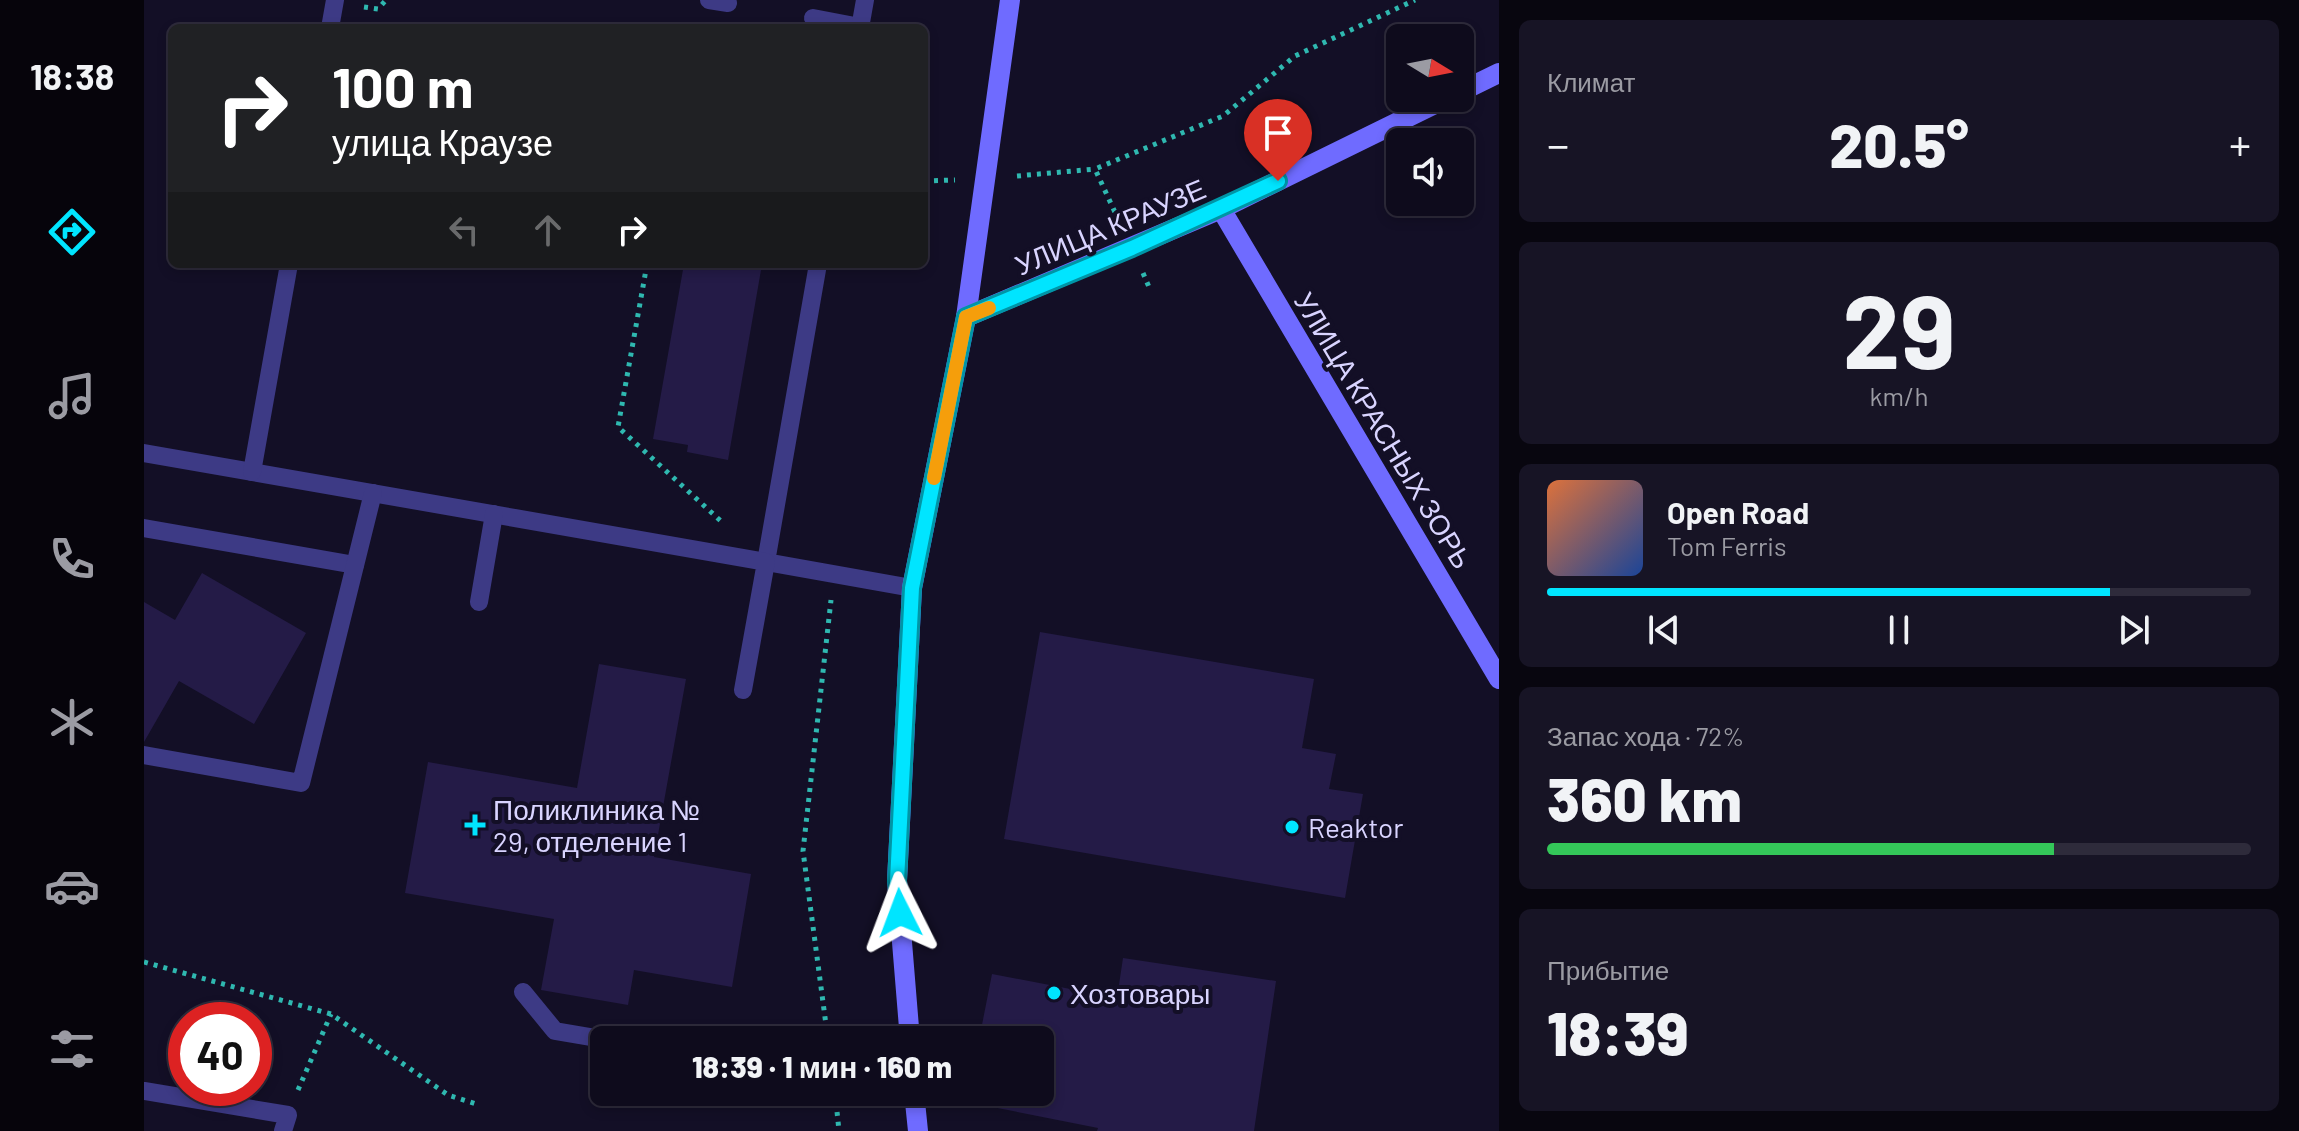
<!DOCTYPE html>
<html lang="ru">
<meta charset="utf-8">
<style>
body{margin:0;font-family:Barlow,sans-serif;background:#171425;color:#f1f3f6;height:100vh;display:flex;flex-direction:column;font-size:30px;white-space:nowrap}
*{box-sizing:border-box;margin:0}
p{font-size:26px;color:#9b9ba3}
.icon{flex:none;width:44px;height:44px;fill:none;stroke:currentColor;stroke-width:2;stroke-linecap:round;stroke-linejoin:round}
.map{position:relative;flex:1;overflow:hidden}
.panel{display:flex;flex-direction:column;gap:20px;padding:20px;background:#08060f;width:800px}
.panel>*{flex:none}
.guide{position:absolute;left:24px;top:24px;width:760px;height:244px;border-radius:12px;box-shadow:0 4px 12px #0003,0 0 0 2px #2e2b3b;background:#202124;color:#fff;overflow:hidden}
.needle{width:52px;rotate:100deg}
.fabs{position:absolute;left:1242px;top:24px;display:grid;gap:16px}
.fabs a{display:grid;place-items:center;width:88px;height:88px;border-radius:12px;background:#0e0b1c;box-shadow:0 4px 12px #0003,0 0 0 2px #2e2b3b;font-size:40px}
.speed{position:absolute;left:24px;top:1002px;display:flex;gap:16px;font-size:40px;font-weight:700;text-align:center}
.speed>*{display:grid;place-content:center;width:104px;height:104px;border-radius:50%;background:#0e0b1c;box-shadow:0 4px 12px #0003,0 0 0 2px #2e2b3b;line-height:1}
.speed .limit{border:12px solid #d22;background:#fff;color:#111}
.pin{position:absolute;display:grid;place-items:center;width:68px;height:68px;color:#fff;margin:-82px -34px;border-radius:50% 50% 50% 0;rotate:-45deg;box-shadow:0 0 8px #0007}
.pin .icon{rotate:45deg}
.me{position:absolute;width:88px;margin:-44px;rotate:357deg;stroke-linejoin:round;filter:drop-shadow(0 0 6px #0008)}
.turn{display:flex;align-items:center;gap:28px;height:168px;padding:0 32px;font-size:36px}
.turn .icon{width:104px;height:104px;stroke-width:2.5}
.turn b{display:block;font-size:56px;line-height:68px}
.lanes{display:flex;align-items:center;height:76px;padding:0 32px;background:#0003;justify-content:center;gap:40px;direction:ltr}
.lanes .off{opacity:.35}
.big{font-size:60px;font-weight:800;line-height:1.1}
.panel .widget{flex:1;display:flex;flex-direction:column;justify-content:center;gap:12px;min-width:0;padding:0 28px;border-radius:12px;background:#171425}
.panel .dial{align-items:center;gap:0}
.dial b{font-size:104px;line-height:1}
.song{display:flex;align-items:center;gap:24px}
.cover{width:96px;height:96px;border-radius:12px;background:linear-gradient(135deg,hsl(20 70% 55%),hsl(220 70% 35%))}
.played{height:8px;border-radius:4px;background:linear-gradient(90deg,#00e5ff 80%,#2e2b3b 80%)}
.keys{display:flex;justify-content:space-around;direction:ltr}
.heat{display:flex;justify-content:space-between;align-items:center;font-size:44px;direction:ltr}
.charge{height:12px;border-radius:6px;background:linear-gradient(90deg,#34c759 72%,#2e2b3b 0)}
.trip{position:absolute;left:446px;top:1026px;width:464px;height:80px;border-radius:12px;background:#0e0b1c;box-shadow:0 4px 12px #0003,0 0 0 2px #2e2b3b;font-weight:800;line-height:80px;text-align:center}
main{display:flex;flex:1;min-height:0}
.tabs{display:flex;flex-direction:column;width:144px;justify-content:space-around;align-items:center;background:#06040b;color:#9b9ba3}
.tabs .icon{width:56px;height:56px}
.tabs .on{color:#00e5ff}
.tabs b{font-size:36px;color:#f1f3f6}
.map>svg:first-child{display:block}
</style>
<main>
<nav class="tabs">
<b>18:38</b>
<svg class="icon on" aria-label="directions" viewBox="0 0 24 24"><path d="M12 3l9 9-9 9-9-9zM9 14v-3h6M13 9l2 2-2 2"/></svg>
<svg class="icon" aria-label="music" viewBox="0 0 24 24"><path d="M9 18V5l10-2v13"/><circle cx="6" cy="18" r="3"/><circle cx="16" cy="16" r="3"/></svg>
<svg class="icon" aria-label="phone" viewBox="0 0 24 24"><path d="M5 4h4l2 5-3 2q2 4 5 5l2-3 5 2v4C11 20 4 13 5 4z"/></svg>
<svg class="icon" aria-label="climate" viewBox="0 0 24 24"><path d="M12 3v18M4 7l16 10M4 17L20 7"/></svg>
<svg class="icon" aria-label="car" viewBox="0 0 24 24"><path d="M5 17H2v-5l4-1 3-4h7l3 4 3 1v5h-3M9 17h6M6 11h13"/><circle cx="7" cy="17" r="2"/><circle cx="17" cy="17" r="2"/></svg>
<svg class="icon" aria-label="filters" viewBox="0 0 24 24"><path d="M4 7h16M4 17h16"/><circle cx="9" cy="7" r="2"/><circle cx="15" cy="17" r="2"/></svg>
</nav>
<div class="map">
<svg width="1355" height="1131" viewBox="0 0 1355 1131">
<rect width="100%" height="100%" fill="#130f26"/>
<g fill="#241b47">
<polygon points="540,264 612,264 611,269 617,270 584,460 543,452 544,445 509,439"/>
<polygon points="58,573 162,633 110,724 35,681 0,742 0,602 31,620"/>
<polygon points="896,632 1170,679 1158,748 1192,754 1185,789 1219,794 1201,898 860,839"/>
<polygon points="455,664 542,679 510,857 607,874 588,987 490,970 484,1005 397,990 410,919 261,893 284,762 433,788"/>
<polygon points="979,958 1132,981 1110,1131 953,1131 954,1128 823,1102 825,1092 896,1092 896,1040 835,1040 848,974 973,998"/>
</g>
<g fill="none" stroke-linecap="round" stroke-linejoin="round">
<g stroke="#2fb8b0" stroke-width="5" stroke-dasharray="4 6" stroke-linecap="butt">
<polyline points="220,7 234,9 242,0"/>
<polyline points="873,176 951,169"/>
<polyline points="780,181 811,180"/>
<polyline points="975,221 951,169 1079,116 1151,56 1271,0"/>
<polyline points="503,264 474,427 580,524"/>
<polyline points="999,273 1005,287"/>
<polyline points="0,962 187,1014 304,1095 332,1104"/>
<polyline points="684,1040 659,851 687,600"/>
<polyline points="154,1090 187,1014"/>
<polyline points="691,1092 695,1131"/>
</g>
<g stroke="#3d3a85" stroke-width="18">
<polyline points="565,0 584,3"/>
<polyline points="669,18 716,27"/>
<polyline points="186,28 191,0"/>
<polyline points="716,28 721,0"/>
<polyline points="674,264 622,562 768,588"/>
<polyline points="0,453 622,562 599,690"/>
<polyline points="108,472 145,264"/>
<polyline points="0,528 211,565"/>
<polyline points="335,602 350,514"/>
<polyline points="0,755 157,783 229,493"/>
<polyline points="379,992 411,1031 464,1040"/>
<polyline points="0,1091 144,1115 139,1131"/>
</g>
<g stroke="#6f6bff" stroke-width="20">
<polyline points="1316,92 1355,73"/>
<polyline points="1077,209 1355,679"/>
<polyline points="822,317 1077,209 1303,98"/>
<polyline points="766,1040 753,881 768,588 822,317 866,0"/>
<polyline points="770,1092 774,1131"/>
</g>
</g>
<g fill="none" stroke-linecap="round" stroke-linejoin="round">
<g stroke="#0095a6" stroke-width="20">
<polyline id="route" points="756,913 753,881 768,588 822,317 988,248 1134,181"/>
</g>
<use href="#route" stroke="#00e5ff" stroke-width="14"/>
<polyline stroke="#f59e0b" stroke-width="14" points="790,478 822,317 845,308"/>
</g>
<g fill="#00e5ff" stroke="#130f26" stroke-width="3">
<path d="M327 813h8v8h8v8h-8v8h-8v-8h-8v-8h8z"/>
<circle cx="1148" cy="827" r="8"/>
<circle cx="910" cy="993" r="8"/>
</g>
<g text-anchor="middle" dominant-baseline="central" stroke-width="8" stroke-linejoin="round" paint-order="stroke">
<g font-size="28" fill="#d9d4ff" stroke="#130f26">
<text transform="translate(966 226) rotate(-23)">УЛИЦА КРАУЗЕ</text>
<text transform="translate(1240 430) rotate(59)">УЛИЦА КРАСНЫХ ЗОРЬ</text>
</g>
<g font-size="28" fill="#d9d4ff" stroke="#130f26" text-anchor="start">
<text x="349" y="809">Поликлиника №<tspan x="349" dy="32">29, отделение 1</tspan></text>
<text x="1164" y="827">Reaktor</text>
<text x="926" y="993">Хозтовары</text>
</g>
</g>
</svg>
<div class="fabs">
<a><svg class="needle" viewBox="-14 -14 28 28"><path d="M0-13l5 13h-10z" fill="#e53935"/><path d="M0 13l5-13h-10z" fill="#9b9ba3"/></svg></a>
<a><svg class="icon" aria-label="sound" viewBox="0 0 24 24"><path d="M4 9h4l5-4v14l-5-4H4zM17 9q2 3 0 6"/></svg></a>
</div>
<div class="speed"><div class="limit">40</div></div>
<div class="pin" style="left:1134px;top:181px;background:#d93025"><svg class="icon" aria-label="arrive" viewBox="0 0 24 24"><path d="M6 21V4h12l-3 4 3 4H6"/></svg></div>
<svg class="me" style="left:756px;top:913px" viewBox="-20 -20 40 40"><path d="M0-17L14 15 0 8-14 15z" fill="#00e5ff" stroke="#fff" stroke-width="4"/></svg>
<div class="trip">18:39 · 1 мин · 160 m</div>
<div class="guide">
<div class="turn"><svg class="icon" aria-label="right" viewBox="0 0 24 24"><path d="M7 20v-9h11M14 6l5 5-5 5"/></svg><div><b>100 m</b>улица Краузе</div></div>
<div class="lanes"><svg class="icon off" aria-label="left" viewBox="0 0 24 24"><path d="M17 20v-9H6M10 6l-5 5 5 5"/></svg><svg class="icon off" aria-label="ahead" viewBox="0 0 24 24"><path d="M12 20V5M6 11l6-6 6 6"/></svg><svg class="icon" aria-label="right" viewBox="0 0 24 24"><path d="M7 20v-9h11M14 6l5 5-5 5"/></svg></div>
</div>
</div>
<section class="panel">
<div class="widget"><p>Климат</p>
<div class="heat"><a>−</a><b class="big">20.5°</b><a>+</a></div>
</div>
<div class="widget dial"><b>29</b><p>km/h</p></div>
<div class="widget">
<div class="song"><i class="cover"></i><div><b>Open Road</b><p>Tom Ferris</p></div></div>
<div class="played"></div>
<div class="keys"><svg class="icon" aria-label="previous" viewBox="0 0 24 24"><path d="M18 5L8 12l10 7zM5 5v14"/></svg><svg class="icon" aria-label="pause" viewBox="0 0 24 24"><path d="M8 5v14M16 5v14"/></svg><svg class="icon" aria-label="next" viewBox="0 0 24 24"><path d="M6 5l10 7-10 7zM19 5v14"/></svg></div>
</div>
<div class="widget"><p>Запас хода · 72%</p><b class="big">360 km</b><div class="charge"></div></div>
<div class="widget"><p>Прибытие</p><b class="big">18:39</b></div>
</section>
</main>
